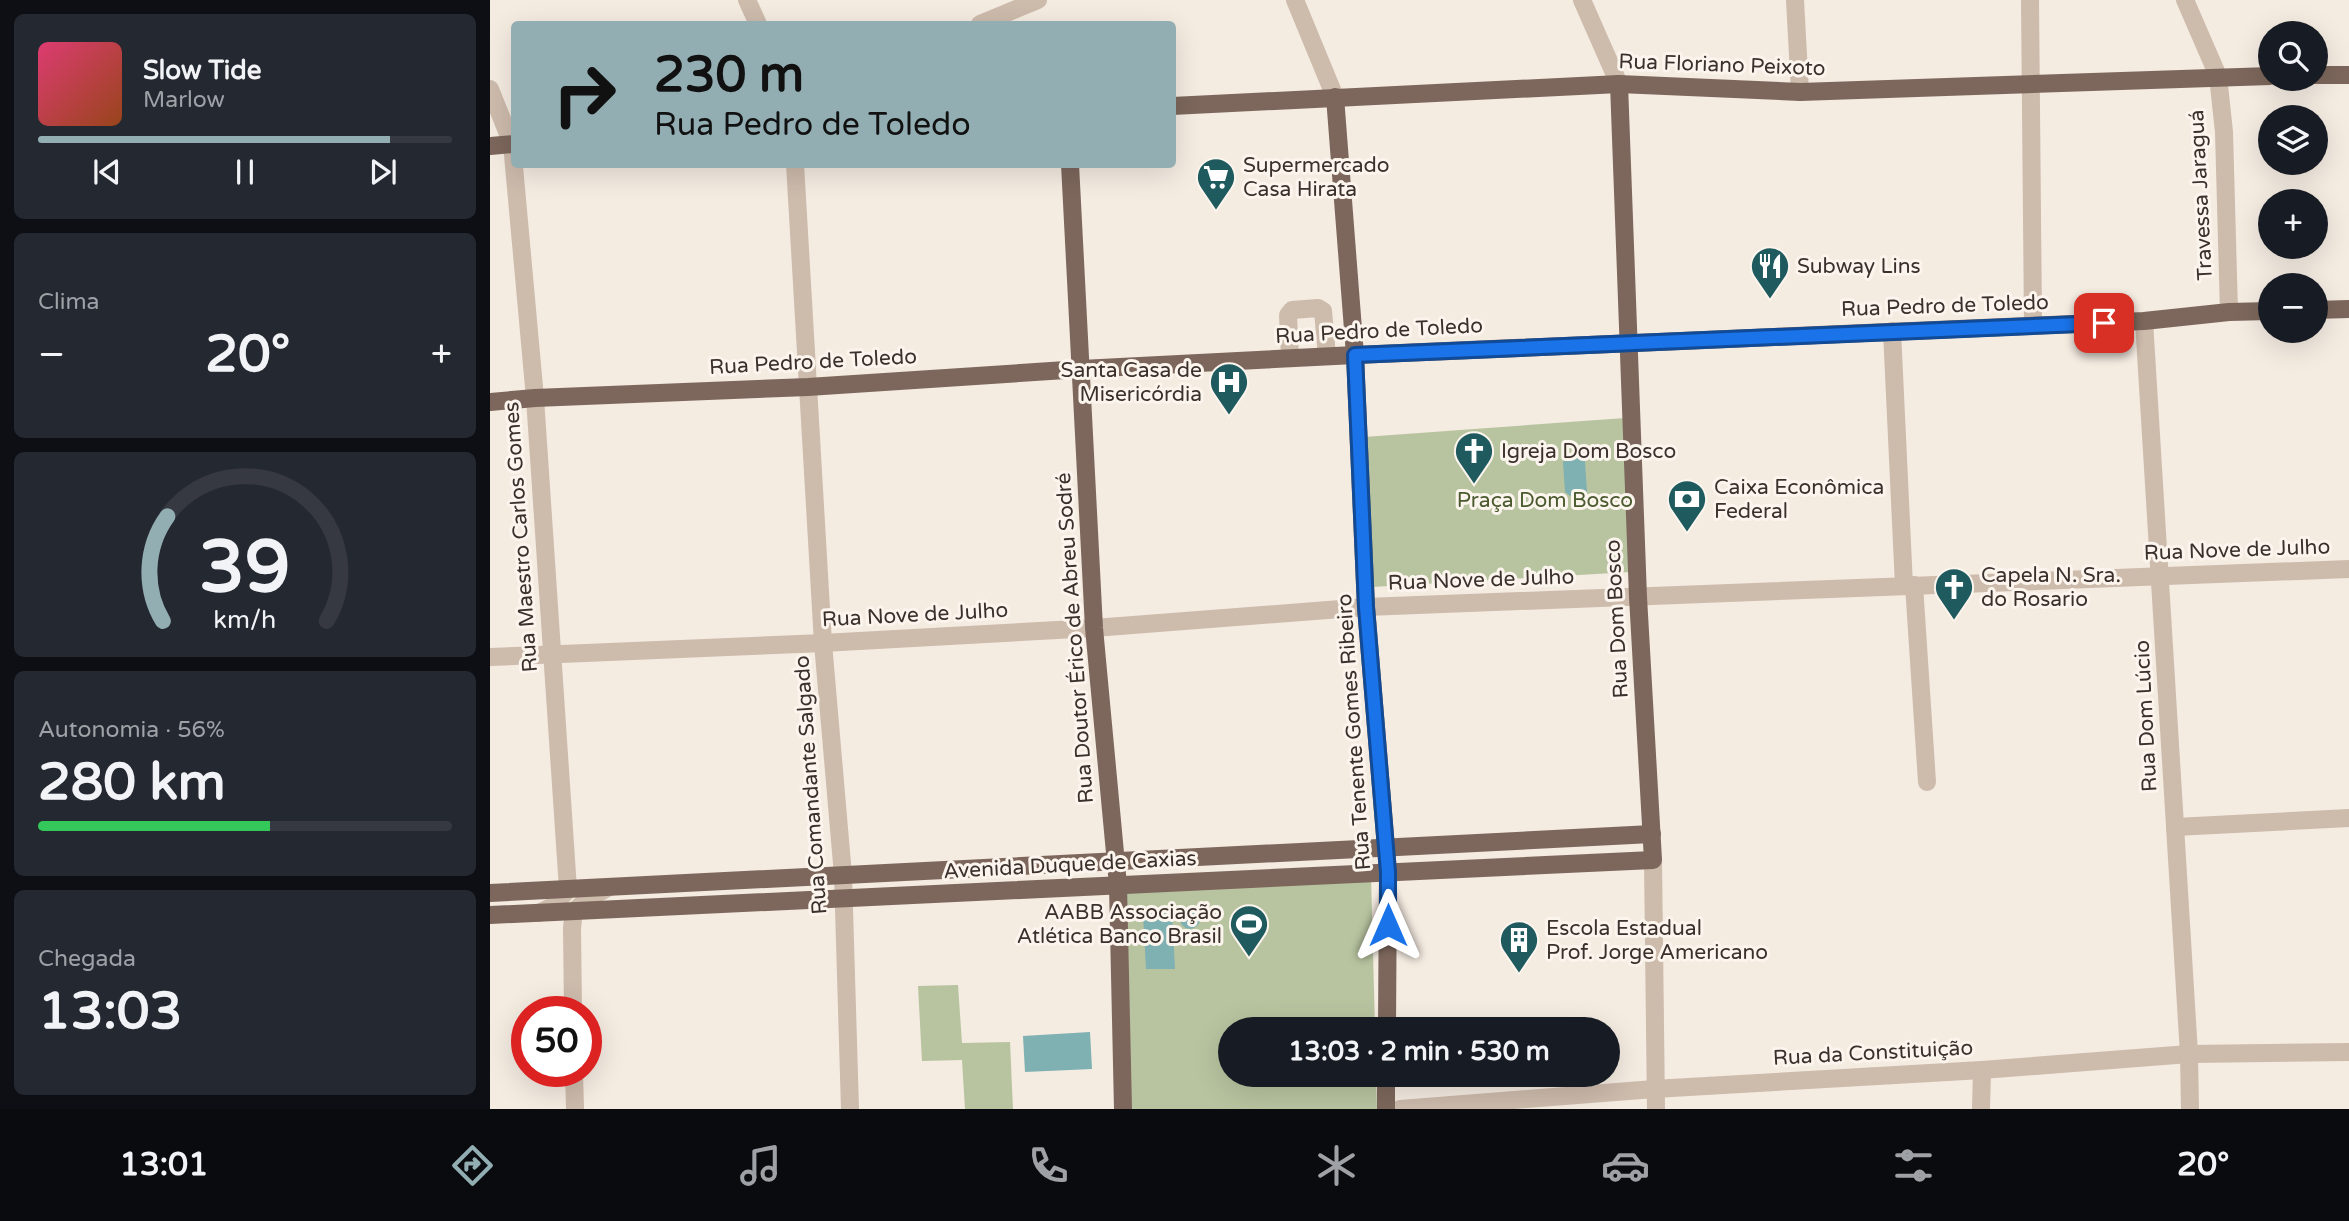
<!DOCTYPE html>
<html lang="pt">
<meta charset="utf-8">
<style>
body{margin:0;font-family:"Varela Round",sans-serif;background:#242831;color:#f1f3f6;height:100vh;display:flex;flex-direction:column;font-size:26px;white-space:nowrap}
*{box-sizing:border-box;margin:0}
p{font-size:23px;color:#9ea1a6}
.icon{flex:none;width:38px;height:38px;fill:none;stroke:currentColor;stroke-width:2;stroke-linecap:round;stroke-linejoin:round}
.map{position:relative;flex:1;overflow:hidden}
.details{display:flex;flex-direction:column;gap:14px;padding:14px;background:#0d0f14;width:490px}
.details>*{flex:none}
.hud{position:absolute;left:21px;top:21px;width:665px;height:147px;border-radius:7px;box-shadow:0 7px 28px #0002;background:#92aeb2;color:#111;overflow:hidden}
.controls{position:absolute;left:1768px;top:21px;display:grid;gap:14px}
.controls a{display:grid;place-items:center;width:70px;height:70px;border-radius:50%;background:#171b24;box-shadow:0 7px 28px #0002;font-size:35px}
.speed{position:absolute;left:21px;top:996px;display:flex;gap:14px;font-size:35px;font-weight:700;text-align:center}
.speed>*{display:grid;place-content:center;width:91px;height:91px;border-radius:50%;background:#171b24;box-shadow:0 7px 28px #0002;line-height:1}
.speed .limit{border:10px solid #d22;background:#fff;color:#111}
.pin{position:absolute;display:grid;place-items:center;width:60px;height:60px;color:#fff;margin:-30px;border-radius:14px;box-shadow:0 4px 10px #0006}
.me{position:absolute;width:77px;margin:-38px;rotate:0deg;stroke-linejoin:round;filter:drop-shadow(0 0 5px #0008)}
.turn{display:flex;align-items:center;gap:24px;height:147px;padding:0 28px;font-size:32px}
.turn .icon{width:91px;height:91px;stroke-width:2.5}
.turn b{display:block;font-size:49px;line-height:60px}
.big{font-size:52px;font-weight:700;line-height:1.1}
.details .widget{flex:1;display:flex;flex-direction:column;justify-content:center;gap:10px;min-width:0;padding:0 24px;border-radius:10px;background:#242831}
.details .dial{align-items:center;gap:0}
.dial svg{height:182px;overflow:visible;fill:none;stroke:#363941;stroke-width:7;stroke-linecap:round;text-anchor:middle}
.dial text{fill:#f1f3f6;stroke:none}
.song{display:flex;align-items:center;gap:21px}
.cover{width:84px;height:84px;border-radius:10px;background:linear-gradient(135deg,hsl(340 70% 55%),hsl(20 70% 35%))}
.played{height:7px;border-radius:4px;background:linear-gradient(90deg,#92aeb2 85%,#363941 85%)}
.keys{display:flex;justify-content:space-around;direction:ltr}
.heat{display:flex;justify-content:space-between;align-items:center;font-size:38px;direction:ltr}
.charge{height:10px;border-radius:5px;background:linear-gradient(90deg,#34c759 56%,#363941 0)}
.trip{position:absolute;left:728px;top:1017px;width:402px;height:70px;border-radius:35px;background:#171b24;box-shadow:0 7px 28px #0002;font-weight:700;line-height:70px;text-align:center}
.menu{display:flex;height:112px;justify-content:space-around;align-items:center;background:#090b0e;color:#9ea1a6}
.menu .icon{width:49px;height:49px}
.menu .current{color:#92aeb2}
.menu b{font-size:32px;color:#f1f3f6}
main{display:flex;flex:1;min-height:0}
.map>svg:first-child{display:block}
</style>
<main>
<section class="details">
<div class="widget">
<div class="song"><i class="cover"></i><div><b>Slow Tide</b><p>Marlow</p></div></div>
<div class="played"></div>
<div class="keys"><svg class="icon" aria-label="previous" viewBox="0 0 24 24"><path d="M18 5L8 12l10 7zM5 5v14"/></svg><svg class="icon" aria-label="pause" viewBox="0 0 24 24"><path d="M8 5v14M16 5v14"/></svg><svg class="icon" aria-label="next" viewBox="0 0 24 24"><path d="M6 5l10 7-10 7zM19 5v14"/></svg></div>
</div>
<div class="widget"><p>Clima</p>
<div class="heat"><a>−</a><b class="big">20°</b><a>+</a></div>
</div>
<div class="widget dial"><svg viewBox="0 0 100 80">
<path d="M14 69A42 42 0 1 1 86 69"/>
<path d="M14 69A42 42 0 0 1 16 23" stroke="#92aeb2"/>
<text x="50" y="56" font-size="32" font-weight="700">39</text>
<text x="50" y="72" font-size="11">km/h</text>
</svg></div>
<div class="widget"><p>Autonomia · 56%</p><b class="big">280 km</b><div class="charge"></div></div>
<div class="widget"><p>Chegada</p><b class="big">13:03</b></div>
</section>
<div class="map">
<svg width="1859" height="1109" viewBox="0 0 1859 1109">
<rect width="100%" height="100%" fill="#f4ebe1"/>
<g fill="#b8c4a0">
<polygon points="1135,418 1140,572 882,587 874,437"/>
<polygon points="881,875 885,1029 740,1029 740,1074 886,1075 887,1109 640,1109 631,887"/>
<polygon points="468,985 472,1043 520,1042 523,1109 475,1109 472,1060 432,1061 428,986"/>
</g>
<g fill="#7fb0b2">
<polygon points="1087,454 1095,461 1097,492 1090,498 1083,498 1075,492 1073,462 1080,455"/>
<circle cx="700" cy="919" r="10"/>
<polygon points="682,913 685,969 656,969 653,915"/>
<polygon points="600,1032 602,1069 535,1072 533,1036"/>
</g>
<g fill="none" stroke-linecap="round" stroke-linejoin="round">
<g stroke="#cdbbac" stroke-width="18">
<polyline points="257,0 268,24"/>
<polyline points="805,0 845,97"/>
<polyline points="1092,0 1129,84"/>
<polyline points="1305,0 1310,92"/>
<polyline points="1540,0 1543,324"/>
<polyline points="1695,0 1728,76 1734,132 1739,312"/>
<polyline points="490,24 548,0"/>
<polyline points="0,89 22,144 45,398 78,889 65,905 49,913"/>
<polyline points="305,164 333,643 353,875 360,1109"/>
<polyline points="1654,321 1699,1054 1700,1109"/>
<polyline points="1402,331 1414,586"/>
<polyline points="800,358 798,315 802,310 828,308 833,311 837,356"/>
<polyline points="1424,585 1437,782"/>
<polyline points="0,657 333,643 604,628 876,607 1859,569"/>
<polyline points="1685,827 1859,818"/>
<polyline points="1163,860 1166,1109"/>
<polyline points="83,1012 82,928 84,911 99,898 119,887"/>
<polyline points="84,1071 85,1109"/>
<polyline points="910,1109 1164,1089 1492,1070 1699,1054 1859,1052"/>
<polyline points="1491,1109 1492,1070"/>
</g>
<g stroke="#7d675c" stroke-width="18">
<polyline points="1825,75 1859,75"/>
<polyline points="845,97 865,355 876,607 898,872 897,1029"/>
<polyline points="682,106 1129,84 1310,92 1780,76"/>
<polyline points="0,146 24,144"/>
<polyline points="580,164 604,628 628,885 633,1109"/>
<polyline points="1825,310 1859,309"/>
<polyline points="0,402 45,398 318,387 591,369 865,355 1654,321 1739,312 1780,311"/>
<polyline points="0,893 1162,834"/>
<polyline points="0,915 1163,860 1148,597 1129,84"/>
<polyline points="896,1109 896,1074"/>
</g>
</g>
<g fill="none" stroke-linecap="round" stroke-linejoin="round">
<g stroke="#114b97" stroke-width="18">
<polyline id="route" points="898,925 898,872 876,607 865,355 1614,323"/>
</g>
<use href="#route" stroke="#1a73e8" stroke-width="12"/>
</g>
<defs>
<g id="supermarket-pin" transform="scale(2.0125)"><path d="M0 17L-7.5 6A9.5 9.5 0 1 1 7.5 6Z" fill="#1f5a5e" stroke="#fbf5ee"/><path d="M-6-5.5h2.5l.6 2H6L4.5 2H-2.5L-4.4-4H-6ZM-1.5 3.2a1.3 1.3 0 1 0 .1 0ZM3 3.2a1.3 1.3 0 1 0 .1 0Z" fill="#fff"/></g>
<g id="restaurant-pin" transform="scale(2.0125)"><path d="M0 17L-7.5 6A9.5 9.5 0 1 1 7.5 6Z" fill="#1f5a5e" stroke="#fbf5ee"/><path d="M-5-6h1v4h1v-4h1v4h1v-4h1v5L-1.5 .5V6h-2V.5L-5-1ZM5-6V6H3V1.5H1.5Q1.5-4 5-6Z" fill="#fff"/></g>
<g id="hospital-pin" transform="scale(2.0125)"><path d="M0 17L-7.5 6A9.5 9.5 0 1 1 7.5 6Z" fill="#1f5a5e" stroke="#fbf5ee"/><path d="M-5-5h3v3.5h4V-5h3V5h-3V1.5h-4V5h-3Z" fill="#fff"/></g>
<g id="church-pin" transform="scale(2.0125)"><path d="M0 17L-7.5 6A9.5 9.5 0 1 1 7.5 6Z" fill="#1f5a5e" stroke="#fbf5ee"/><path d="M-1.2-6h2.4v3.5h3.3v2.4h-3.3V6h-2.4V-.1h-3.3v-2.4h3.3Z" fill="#fff"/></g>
<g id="bank-pin" transform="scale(2.0125)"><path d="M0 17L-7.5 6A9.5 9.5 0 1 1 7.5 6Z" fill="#1f5a5e" stroke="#fbf5ee"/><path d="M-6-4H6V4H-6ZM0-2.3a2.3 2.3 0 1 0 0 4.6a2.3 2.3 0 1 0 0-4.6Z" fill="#fff"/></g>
<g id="stadium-pin" transform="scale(2.0125)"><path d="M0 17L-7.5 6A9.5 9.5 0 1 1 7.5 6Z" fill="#1f5a5e" stroke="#fbf5ee"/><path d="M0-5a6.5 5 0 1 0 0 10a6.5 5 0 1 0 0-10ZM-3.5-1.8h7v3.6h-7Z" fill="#fff"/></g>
<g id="building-pin" transform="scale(2.0125)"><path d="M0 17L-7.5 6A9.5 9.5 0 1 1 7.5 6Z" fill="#1f5a5e" stroke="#fbf5ee"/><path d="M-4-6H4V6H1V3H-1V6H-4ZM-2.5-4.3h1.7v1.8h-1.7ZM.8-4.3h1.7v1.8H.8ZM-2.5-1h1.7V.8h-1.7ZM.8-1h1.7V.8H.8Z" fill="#fff"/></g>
</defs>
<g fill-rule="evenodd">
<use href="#supermarket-pin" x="726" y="177"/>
<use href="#restaurant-pin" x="1280" y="266"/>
<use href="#hospital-pin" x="739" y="382"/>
<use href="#church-pin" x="984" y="451"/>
<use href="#bank-pin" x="1197" y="499"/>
<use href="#church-pin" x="1464" y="587"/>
<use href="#stadium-pin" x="759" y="924"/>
<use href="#building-pin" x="1029" y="940"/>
</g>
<g text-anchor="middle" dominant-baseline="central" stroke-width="6" stroke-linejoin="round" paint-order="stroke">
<g font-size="21" fill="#3b302b" stroke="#fbf5ee">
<text transform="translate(1232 65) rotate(2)">Rua Floriano Peixoto</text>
<text transform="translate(1711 195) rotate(-93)">Travessa Jaraguá</text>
<text transform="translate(1455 306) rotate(-2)">Rua Pedro de Toledo</text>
<text transform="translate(889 331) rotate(-3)">Rua Pedro de Toledo</text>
<text transform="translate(323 362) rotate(-3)">Rua Pedro de Toledo</text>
<text transform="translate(31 537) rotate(-94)">Rua Maestro Carlos Gomes</text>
<text transform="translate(1747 550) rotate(-2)">Rua Nove de Julho</text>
<text transform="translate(991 580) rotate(-2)">Rua Nove de Julho</text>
<text transform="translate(425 615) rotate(-3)">Rua Nove de Julho</text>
<text transform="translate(1127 619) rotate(-93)">Rua Dom Bosco</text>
<text transform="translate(585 638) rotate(-94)">Rua Doutor Érico de Abreu Sodré</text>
<text transform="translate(1656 716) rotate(-93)">Rua Dom Lúcio</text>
<text transform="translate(864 732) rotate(-94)">Rua Tenente Gomes Ribeiro</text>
<text transform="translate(321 785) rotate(-94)">Rua Comandante Salgado</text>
<text transform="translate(580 865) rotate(-3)">Avenida Duque de Caxias</text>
<text transform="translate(1383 1053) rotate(-3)">Rua da Constituição</text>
</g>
<g font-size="21" fill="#3b302b" stroke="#fbf5ee" text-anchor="start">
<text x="753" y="165">Supermercado<tspan x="753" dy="24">Casa Hirata</tspan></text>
<text x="1307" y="266">Subway Lins</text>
<text x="712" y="370" text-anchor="end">Santa Casa de<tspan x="712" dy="24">Misericórdia</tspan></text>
<text x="1011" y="451">Igreja Dom Bosco</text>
<text x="1224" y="487">Caixa Econômica<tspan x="1224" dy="24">Federal</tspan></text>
<text x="1491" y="575">Capela N. Sra.<tspan x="1491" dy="24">do Rosario</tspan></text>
<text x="732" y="912" text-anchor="end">AABB Associação<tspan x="732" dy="24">Atlética Banco Brasil</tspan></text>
<text x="1056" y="928">Escola Estadual<tspan x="1056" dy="24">Prof. Jorge Americano</tspan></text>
</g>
<g font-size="21" fill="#4a5a2e" stroke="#fbf5ee">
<text x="1055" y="500">Praça Dom Bosco</text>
</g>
</g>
</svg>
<div class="controls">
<a><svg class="icon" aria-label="search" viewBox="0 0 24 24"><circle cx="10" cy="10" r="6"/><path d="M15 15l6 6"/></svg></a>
<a><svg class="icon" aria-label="layers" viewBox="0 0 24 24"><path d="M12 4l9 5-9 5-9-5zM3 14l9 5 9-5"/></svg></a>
<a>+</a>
<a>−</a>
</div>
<div class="speed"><div class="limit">50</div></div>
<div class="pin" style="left:1614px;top:323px;background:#d93025"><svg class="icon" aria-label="arrive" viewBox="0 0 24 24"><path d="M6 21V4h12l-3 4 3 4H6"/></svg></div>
<svg class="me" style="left:898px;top:925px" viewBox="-20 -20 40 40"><path d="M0-17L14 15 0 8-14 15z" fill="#1a73e8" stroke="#fff" stroke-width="4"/></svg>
<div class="trip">13:03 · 2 min · 530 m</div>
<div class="hud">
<div class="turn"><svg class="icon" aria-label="right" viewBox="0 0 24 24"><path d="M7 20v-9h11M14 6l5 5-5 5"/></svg><div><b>230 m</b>Rua Pedro de Toledo</div></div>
</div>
</div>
</main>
<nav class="menu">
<b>13:01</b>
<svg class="icon current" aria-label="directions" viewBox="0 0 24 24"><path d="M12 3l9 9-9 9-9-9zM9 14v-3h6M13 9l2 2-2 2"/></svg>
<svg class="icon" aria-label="music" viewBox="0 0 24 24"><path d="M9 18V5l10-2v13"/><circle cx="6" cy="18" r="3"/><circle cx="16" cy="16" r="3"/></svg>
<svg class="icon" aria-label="phone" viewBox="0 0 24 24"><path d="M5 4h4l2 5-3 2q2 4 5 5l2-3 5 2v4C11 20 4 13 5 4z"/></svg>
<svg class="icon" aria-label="climate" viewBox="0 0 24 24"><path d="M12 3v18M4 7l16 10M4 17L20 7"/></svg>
<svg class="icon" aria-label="car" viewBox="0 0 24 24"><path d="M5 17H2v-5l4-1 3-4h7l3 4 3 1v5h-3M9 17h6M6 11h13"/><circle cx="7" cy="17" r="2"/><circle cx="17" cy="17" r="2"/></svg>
<svg class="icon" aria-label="filters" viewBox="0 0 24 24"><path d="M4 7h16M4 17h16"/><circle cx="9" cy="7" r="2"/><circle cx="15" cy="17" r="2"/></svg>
<b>20°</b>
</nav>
